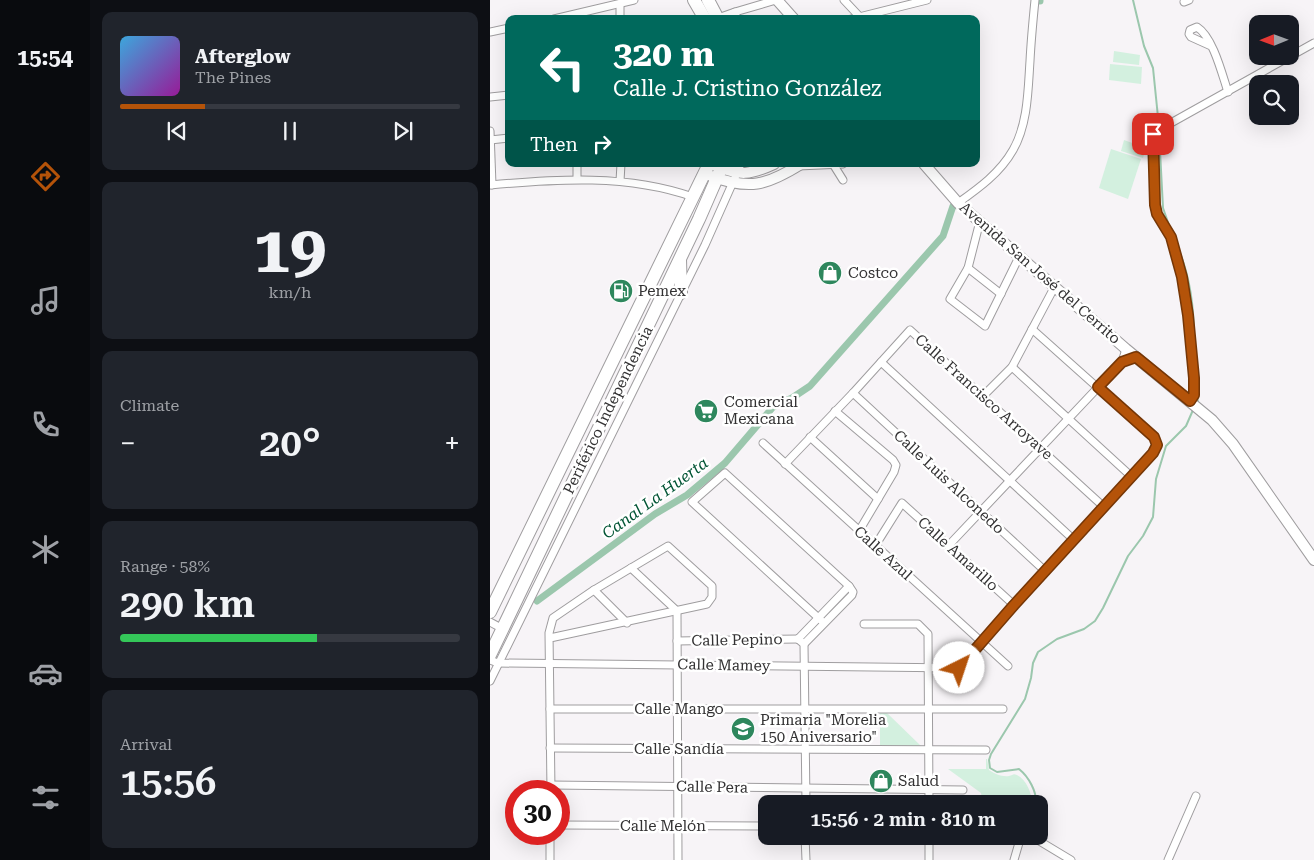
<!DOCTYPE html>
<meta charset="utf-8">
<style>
body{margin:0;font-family:"Roboto Serif",serif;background:#20242c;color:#f1f3f6;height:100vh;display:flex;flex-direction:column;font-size:19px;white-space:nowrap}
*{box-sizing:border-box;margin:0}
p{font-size:16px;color:#9ea1a6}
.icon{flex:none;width:28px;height:28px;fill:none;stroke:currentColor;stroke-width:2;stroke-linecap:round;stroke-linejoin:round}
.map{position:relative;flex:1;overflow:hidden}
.side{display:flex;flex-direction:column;gap:12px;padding:12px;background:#0d0f14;width:400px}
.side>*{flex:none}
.hud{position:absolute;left:15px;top:15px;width:475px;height:152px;border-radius:10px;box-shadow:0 5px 20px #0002;background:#00695c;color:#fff;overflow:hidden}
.needle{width:32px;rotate:269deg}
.controls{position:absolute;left:759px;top:15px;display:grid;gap:10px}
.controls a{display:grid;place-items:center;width:50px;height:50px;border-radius:10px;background:#171b24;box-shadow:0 5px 20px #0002;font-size:25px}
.speed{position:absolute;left:15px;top:780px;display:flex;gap:10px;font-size:25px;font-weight:700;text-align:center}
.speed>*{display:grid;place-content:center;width:65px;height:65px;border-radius:50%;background:#171b24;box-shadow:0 5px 20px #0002;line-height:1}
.speed .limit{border:8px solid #d22;background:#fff;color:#111}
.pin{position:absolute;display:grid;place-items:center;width:42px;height:42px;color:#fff;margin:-21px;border-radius:10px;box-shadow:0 2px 8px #0006}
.me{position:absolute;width:55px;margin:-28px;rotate:41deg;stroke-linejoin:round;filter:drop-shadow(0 0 4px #0008)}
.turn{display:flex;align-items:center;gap:18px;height:105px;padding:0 25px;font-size:22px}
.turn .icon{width:65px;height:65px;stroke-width:2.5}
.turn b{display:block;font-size:35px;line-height:42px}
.then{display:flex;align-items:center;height:48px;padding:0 25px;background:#0003;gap:10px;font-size:19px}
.big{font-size:38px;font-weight:600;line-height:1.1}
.side .card{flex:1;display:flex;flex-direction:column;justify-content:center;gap:8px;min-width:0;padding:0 18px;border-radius:10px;background:#20242c}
.side .dial{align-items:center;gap:0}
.dial b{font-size:65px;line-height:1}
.song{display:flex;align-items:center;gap:15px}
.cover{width:60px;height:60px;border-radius:8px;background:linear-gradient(135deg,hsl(200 70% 55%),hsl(300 70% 35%))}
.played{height:5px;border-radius:2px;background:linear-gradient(90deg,#b45309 25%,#363941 25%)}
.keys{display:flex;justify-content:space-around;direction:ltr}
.heat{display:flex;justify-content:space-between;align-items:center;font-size:28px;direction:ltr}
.charge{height:8px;border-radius:4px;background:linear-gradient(90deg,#34c759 58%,#363941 0)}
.trip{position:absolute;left:268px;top:795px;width:290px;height:50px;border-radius:10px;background:#171b24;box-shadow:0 5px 20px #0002;font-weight:600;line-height:50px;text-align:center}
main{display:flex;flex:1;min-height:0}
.menu{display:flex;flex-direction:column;width:90px;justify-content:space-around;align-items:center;background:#090b0e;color:#9ea1a6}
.menu .icon{width:35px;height:35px}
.menu .selected{color:#b45309}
.menu b{font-size:22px;color:#f1f3f6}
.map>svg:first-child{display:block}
</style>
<main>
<nav class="menu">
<b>15:54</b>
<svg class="icon selected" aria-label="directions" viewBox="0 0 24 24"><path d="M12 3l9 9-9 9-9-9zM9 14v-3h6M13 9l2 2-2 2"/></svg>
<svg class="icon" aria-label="music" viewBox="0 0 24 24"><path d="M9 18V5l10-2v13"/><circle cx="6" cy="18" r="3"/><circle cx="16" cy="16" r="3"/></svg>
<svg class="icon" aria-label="phone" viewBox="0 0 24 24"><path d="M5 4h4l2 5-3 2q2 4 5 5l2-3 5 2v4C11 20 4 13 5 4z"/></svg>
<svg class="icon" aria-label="climate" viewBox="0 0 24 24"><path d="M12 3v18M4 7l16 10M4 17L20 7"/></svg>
<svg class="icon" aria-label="car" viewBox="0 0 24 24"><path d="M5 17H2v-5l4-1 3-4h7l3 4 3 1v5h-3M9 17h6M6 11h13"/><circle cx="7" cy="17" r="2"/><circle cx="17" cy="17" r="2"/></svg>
<svg class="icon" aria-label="filters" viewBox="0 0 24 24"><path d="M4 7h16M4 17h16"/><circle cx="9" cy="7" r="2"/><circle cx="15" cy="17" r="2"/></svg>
</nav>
<section class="side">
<div class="card">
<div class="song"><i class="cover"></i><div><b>Afterglow</b><p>The Pines</p></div></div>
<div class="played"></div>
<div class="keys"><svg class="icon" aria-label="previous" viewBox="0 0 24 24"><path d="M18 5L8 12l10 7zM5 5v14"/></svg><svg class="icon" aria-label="pause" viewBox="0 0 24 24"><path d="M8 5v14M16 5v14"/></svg><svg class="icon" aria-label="next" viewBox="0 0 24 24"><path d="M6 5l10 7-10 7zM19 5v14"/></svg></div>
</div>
<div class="card dial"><b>19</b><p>km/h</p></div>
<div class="card"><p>Climate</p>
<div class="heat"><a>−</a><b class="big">20°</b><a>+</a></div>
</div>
<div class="card"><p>Range · 58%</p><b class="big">290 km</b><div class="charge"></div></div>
<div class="card"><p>Arrival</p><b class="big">15:56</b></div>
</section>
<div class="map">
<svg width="824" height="860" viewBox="0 0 824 860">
<rect width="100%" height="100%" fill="#f7f4f7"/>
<g fill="#d3f0df">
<polygon points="624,51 650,55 649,65 623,62"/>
<polygon points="620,64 652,67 651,84 619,80"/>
<polygon points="634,140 656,148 653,158 631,151"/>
<polygon points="621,149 651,159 638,199 609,188"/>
<polygon points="390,713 397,713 432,747 390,746"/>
<path d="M496 759H497L499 770C505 774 512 777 519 776 523 775 523 773 527 775 537 780 542 794 542 804H500L492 799 491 793 458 769H496Z"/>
</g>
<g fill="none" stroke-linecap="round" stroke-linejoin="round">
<g stroke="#9bc7ad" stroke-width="2">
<polyline points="643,0 654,46 663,68 669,127"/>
<polyline points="669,132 673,208 681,231"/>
<path d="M686 244C700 273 704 307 704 339"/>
<polyline points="706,392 708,402"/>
<path d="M546 804C547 792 539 777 529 769L507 772 500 768 499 760 501 754 535 699 541 678 543 663 548 652 567 639 594 629 605 621 613 608 638 556 653 536 663 517 666 479 676 446 696 426 703 410"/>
</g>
<g stroke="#9bc7ad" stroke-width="7">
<polyline points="550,1 550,0"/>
<polyline points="47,601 165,514 197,495 235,463 283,407 302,398 320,386 453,236 463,206"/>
</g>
<g stroke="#9f9d9f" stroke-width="9">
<g id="street">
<polyline points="354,0 369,16"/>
<polyline points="694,2 699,0"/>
<polyline points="130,4 130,19"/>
<polyline points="245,12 286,0"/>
<polyline points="228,18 245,12 247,19"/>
<polyline points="64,19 144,0"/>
<polyline points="361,19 437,0"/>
<polyline points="0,32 19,28"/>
<path d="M721 46 701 37 699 34 700 30 707 27C723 37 732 74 738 92"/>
<polyline points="0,97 19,95"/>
<polyline points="0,131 2,185"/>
<polyline points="0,140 19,138"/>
<polyline points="343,164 353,180"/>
<polyline points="308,166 353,164"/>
<polyline points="87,179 87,164"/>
<polyline points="130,181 131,164"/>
<path d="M0 185C67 179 138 174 203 197"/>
<path d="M468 203C489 188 510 173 523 150 538 124 538 90 540 61 541 41 543 20 545 0"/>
<polyline points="490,221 478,268 460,299 495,326 530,255"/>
<polyline points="478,268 511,294"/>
<polyline points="391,362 584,540"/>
<polyline points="522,367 642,477"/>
<polyline points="363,393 555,571"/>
<polyline points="493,396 522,367 565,286"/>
<polyline points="700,401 703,395 704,378 698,315 692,277 681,237 667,214 665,205 663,133 824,43"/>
<polyline points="345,411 403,460 406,465 404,472 369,531"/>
<polyline points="320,437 388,499"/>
<polyline points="273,443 518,666"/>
<polyline points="295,464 363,393 420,330 614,507"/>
<polyline points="459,545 632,362 636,349"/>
<polyline points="385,546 412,503 524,605"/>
<polyline points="141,568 187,611 188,860"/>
<polyline points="104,590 137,623"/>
<polyline points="0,622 13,629"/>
<polyline points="374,624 428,624 438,634 439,804"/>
<polyline points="60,638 217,604 222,597 222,586 178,546 104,590 63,618 59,633 61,791"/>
<polyline points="308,639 314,644 316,804"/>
<polyline points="308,639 359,586"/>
<polyline points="187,641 308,639"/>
<polyline points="314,644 362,595 363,592 359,586 235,473 202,502 334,623"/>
<polyline points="0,660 8,663 469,668 524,605 663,453 667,445 663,437 542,329"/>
<polyline points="0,681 215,245 251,164"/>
<polyline points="60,709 513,709"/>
<polyline points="60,748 496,750"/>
<polyline points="61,785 473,790"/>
<polyline points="69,825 276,826"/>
<polyline points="60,834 60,860"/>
<polyline points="315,836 316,860"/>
<polyline points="439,836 439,860"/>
<polyline points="541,836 581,860"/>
<polyline points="524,860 531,836"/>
<polyline points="678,860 706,796"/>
</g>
</g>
<g stroke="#9f9d9f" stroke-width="12">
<g id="secondary">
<polyline points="287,0 304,19"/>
<polyline points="434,164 468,203 636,349 722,420 743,444 824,560"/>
<path d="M226 166C250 176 260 175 284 164"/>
<path d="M221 176C259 190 276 186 311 164"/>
</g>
</g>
<g stroke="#9f9d9f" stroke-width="14">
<g id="highway">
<polyline points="204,0 215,19"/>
<polyline points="218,0 228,19"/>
<polyline points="190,260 191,293"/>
<polyline points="0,612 219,164"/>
<polyline points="0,655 209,219 233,164"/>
</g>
</g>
<use href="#street" stroke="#fff" stroke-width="7"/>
<use href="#secondary" stroke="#fff" stroke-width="10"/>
<use href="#highway" stroke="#fff" stroke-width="12"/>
</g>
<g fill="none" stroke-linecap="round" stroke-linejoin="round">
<g stroke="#753606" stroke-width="12">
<polyline id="route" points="469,668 524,605 663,453 667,445 664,437 608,387 632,362 646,357 700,401 704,395 704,378 698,315 692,277 681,237 667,214 665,205 663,134"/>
</g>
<use href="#route" stroke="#b45309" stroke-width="9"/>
</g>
<defs>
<g id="shop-disc" transform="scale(1.25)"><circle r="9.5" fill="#2e875d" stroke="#fff"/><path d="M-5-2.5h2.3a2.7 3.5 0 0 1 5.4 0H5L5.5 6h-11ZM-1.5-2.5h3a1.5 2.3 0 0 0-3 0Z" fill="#fff"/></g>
<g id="fuel-disc" transform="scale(1.25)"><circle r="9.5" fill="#2e875d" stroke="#fff"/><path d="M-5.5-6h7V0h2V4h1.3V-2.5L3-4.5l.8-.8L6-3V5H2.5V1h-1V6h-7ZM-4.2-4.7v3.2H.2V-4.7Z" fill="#fff"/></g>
<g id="supermarket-disc" transform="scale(1.25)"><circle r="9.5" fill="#2e875d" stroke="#fff"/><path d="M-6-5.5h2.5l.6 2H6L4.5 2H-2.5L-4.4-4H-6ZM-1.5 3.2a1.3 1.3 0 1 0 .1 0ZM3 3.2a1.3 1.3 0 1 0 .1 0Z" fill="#fff"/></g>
<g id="school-disc" transform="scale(1.25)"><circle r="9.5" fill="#2e875d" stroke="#fff"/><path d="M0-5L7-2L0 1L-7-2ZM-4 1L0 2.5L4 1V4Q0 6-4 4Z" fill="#fff"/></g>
</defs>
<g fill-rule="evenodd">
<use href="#shop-disc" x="340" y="273"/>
<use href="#fuel-disc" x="131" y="291"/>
<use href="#supermarket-disc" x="216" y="411"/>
<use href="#school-disc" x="253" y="729"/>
<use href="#shop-disc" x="391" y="781"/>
</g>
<g text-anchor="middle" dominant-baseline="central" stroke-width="5" stroke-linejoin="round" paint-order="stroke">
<g font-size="15" fill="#333233" stroke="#fff" text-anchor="start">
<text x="358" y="273">Costco</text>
<text x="148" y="291">Pemex</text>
<text x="234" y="402">Comercial<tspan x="234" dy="17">Mexicana</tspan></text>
<text x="270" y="720">Primaria "Morelia<tspan x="270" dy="17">150 Aniversario"</tspan></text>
<text x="408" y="781">Salud</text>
</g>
<g font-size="15" fill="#333233" stroke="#fff">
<text transform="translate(550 273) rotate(41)">Avenida San José del Cerrito</text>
<text transform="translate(494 397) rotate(42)">Calle Francisco Arroyave</text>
<text transform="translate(118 410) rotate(-64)">Periférico Independencia</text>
<text transform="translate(459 482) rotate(43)">Calle Luis Alconedo</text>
<text transform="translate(393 553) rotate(42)">Calle Azul</text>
<text transform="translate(468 554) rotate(42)">Calle Amarillo</text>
<text transform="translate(247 640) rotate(-1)">Calle Pepino</text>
<text transform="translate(234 665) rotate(1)">Calle Mamey</text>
<text x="189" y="709">Calle Mango</text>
<text x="189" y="749">Calle Sandía</text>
<text transform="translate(222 787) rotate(1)">Calle Pera</text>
<text x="173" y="826">Calle Melón</text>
</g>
<g font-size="16" font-style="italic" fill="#015434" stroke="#fff">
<text transform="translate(165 498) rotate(-36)">Canal La Huerta</text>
</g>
</g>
</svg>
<div class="controls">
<a><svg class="needle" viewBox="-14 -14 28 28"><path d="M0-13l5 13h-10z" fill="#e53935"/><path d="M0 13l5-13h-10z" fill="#9ea1a6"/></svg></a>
<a><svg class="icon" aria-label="search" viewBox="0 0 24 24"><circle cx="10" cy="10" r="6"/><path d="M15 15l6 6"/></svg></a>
</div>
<div class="speed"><div class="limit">30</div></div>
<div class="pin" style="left:663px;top:134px;background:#d93025"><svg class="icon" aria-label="arrive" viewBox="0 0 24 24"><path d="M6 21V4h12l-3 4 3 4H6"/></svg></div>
<svg class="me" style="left:469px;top:668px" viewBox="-20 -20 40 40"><circle r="19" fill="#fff"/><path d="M0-13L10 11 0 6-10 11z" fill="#b45309"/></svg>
<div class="trip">15:56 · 2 min · 810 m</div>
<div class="hud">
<div class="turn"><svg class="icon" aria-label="left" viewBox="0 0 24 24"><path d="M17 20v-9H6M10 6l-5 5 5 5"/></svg><div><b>320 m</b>Calle J. Cristino González</div></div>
<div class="then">Then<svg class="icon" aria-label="right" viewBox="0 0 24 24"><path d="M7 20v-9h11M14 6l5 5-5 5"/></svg></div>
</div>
</div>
</main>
